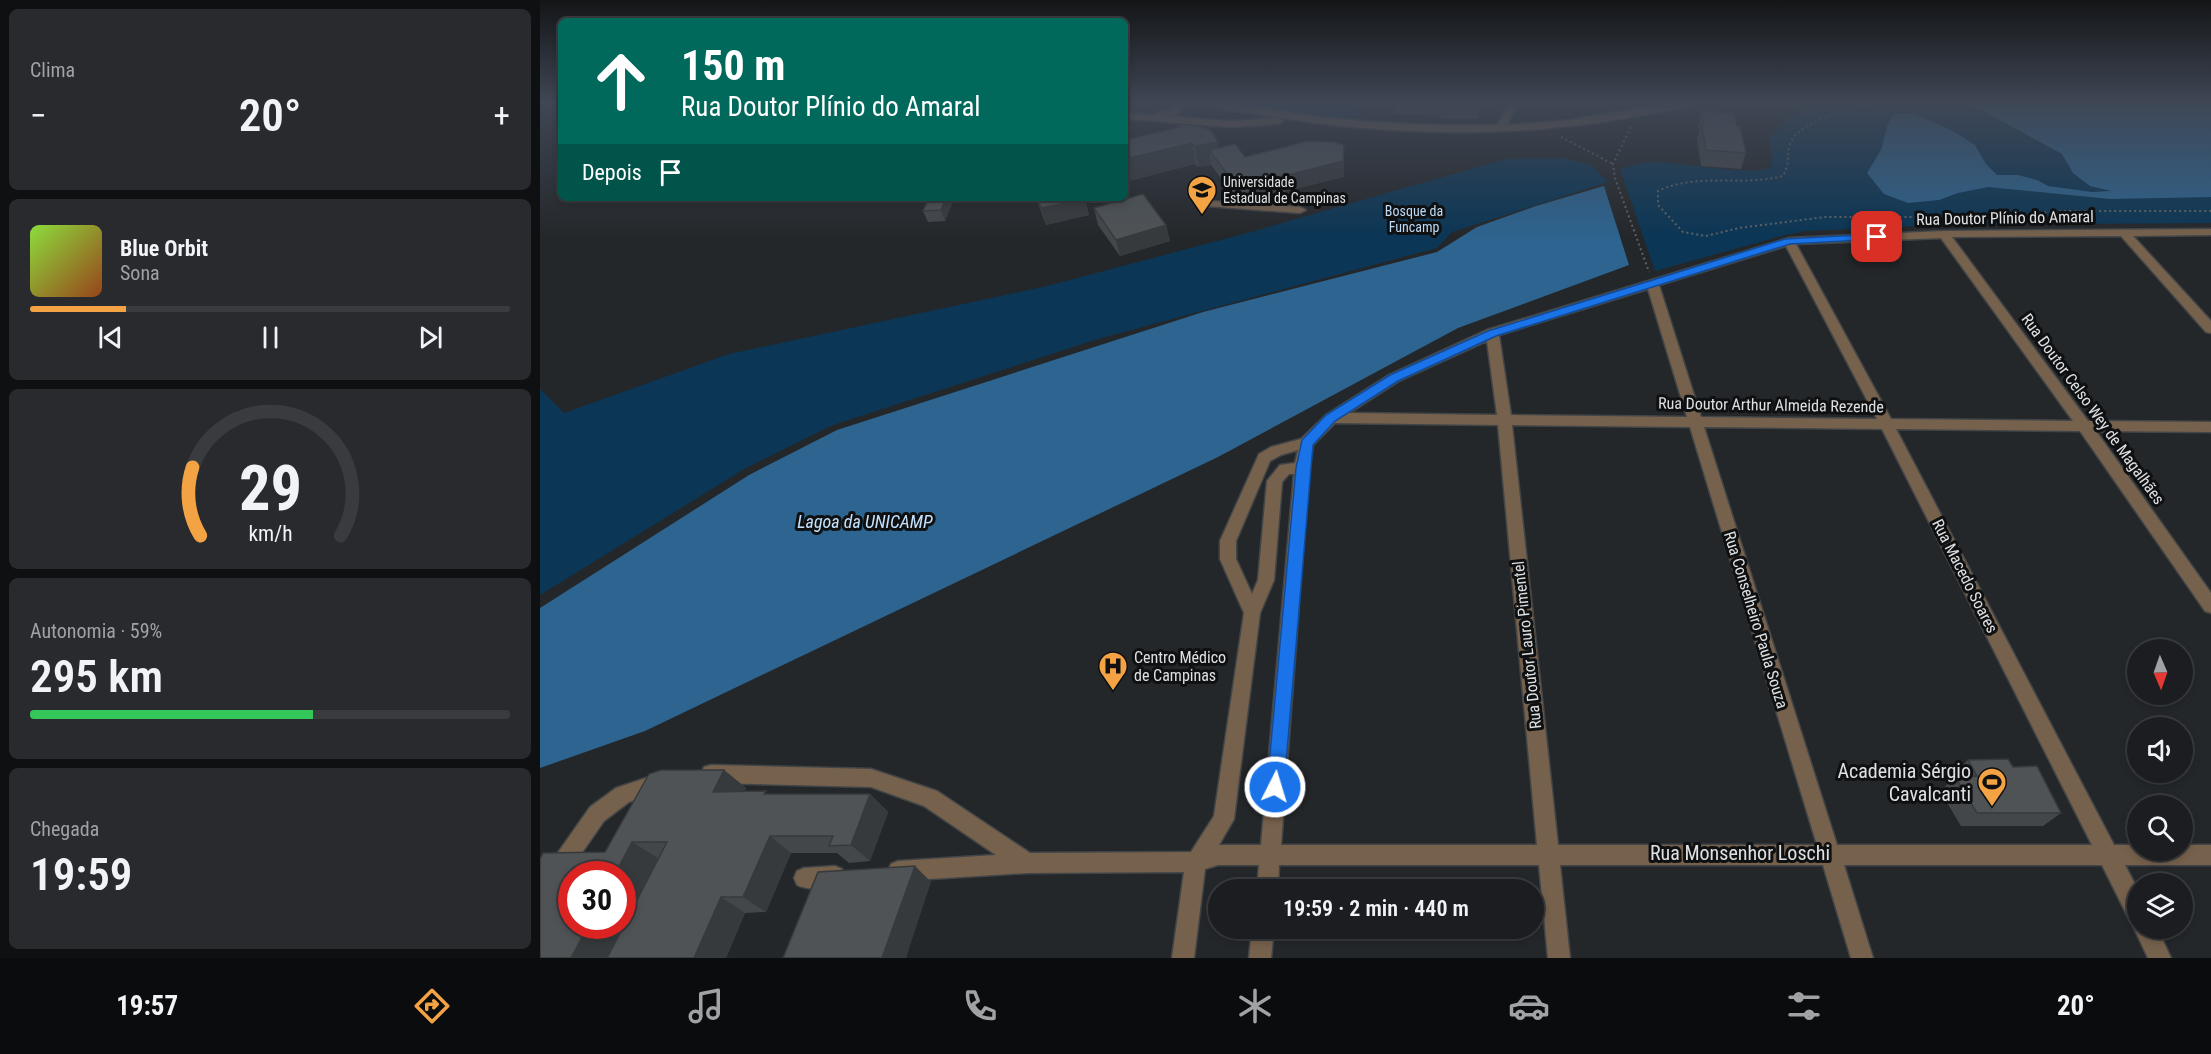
<!DOCTYPE html>
<html lang="pt">
<meta charset="utf-8">
<style>
body{margin:0;font-family:"Roboto Condensed",sans-serif;background:#282a2d;color:#f1f3f6;height:100vh;display:flex;flex-direction:column;font-size:22px;white-space:nowrap}
*{box-sizing:border-box;margin:0}
p{font-size:20px;color:#a0a2a5}
.icon{flex:none;width:33px;height:33px;fill:none;stroke:currentColor;stroke-width:2;stroke-linecap:round;stroke-linejoin:round}
.map{position:relative;flex:1;overflow:hidden}
.details{display:flex;flex-direction:column;gap:9px;padding:9px;background:#0f1012;width:540px}
.details>*{flex:none}
.guide{position:absolute;left:18px;top:18px;width:570px;height:183px;border-radius:9px;box-shadow:0 3px 9px #0003,0 0 0 2px #393b3e;background:#00695c;color:#fff;overflow:hidden}
.needle{width:39px;rotate:178deg}
.buttons{position:absolute;left:1587px;top:639px;display:grid;gap:12px}
.buttons a{display:grid;place-items:center;width:66px;height:66px;border-radius:50%;background:#1b1d20;box-shadow:0 3px 9px #0003,0 0 0 2px #393b3e;font-size:30px}
.speed{position:absolute;left:18px;top:861px;display:flex;gap:12px;font-size:30px;font-weight:700;text-align:center}
.speed>*{display:grid;place-content:center;width:78px;height:78px;border-radius:50%;background:#1b1d20;box-shadow:0 3px 9px #0003,0 0 0 2px #393b3e;line-height:1}
.speed .limit{border:9px solid #d22;background:#fff;color:#111}
.pin{position:absolute;display:grid;place-items:center;width:51px;height:51px;color:#fff;margin:-26px;border-radius:12px;box-shadow:0 3px 9px #0006}
.me{position:absolute;width:66px;margin:-33px;rotate:5deg;stroke-linejoin:round;filter:drop-shadow(0 0 4px #0008)}
.turn{display:flex;align-items:center;gap:21px;height:126px;padding:0 24px;font-size:27px}
.turn .icon{width:78px;height:78px;stroke-width:2.5}
.turn b{display:block;font-size:42px;line-height:51px}
.then{display:flex;align-items:center;height:57px;padding:0 24px;background:#0003;gap:12px;font-size:22px}
.big{font-size:45px;font-weight:600;line-height:1.1}
.details .widget{flex:1;display:flex;flex-direction:column;justify-content:center;gap:9px;min-width:0;padding:0 21px;border-radius:9px;background:#282a2d}
.details .dial{align-items:center;gap:0}
.dial svg{height:156px;overflow:visible;fill:none;stroke:#393b3e;stroke-width:7;stroke-linecap:round;text-anchor:middle}
.dial text{fill:#f1f3f6;stroke:none}
.song{display:flex;align-items:center;gap:18px}
.cover{width:72px;height:72px;border-radius:9px;background:linear-gradient(135deg,hsl(90 70% 55%),hsl(20 70% 35%))}
.played{height:6px;border-radius:3px;background:linear-gradient(90deg,#f4a344 20%,#393b3e 20%)}
.keys{display:flex;justify-content:space-around;direction:ltr}
.heat{display:flex;justify-content:space-between;align-items:center;font-size:33px;direction:ltr}
.charge{height:9px;border-radius:4px;background:linear-gradient(90deg,#34c759 59%,#393b3e 0)}
.trip{position:absolute;left:668px;top:879px;width:336px;height:60px;border-radius:30px;background:#1b1d20;box-shadow:0 3px 9px #0003,0 0 0 2px #393b3e;font-weight:600;line-height:60px;text-align:center}
.menu{display:flex;height:96px;justify-content:space-around;align-items:center;background:#0b0c0d;color:#a0a2a5}
.menu .icon{width:42px;height:42px}
.menu .active{color:#f4a344}
.menu b{font-size:27px;color:#f1f3f6}
main{display:flex;flex:1;min-height:0}
.map>svg:first-child{display:block}
</style>
<main>
<section class="details">
<div class="widget"><p>Clima</p>
<div class="heat"><a>−</a><b class="big">20°</b><a>+</a></div>
</div>
<div class="widget">
<div class="song"><i class="cover"></i><div><b>Blue Orbit</b><p>Sona</p></div></div>
<div class="played"></div>
<div class="keys"><svg class="icon" aria-label="previous" viewBox="0 0 24 24"><path d="M18 5L8 12l10 7zM5 5v14"/></svg><svg class="icon" aria-label="pause" viewBox="0 0 24 24"><path d="M8 5v14M16 5v14"/></svg><svg class="icon" aria-label="next" viewBox="0 0 24 24"><path d="M6 5l10 7-10 7zM19 5v14"/></svg></div>
</div>
<div class="widget dial"><svg viewBox="0 0 100 80">
<path d="M14 69A42 42 0 1 1 86 69"/>
<path d="M14 69A42 42 0 0 1 10 34" stroke="#f4a344"/>
<text x="50" y="56" font-size="32" font-weight="700">29</text>
<text x="50" y="72" font-size="11">km/h</text>
</svg></div>
<div class="widget"><p>Autonomia · 59%</p><b class="big">295 km</b><div class="charge"></div></div>
<div class="widget"><p>Chegada</p><b class="big">19:59</b></div>
</section>
<div class="map">
<svg width="1671" height="958" viewBox="0 0 1671 958">
<rect width="100%" height="100%" fill="#24272a"/>
<g fill="#0b3655">
<polygon points="695,103 823,103 811,121 763,115"/>
<path d="M1282 103H1671V223L1395 225 1266 231 1245 235 1115 271 1080 169C1089 167 1098 163 1107 162 1133 160 1213 179 1232 166L1230 137 1249 117Z"/>
<polygon points="1024,158 1051,165 1068,182 912,232 897,248 558,339 293,425 206,468 0,595 0,389 24,413 189,354 507,286 711,232 966,159"/>
</g>
<g fill="#2d6490">
<polygon points="1435,103 1671,103 1671,197 1570,199 1448,187 1418,193 1399,200 1368,203 1344,194 1327,173 1341,150 1348,123 1355,113 1374,114 1413,131 1435,145 1446,164 1457,175 1478,175 1497,180 1508,186 1552,192 1571,191 1550,186 1533,173 1522,154 1436,107"/>
<polygon points="1064,186 1089,265 918,328 678,457 105,731 0,768 0,608 209,475 297,430 663,312 897,252 937,227 996,206"/>
</g>
<g fill="none" stroke-linecap="round" stroke-linejoin="round">
<g stroke="#424547" stroke-width="3">
<g id="minor">
<polygon points="636,103 645,103 639,113 627,116 690,121 738,118 743,121 738,124 690,127 585,119 585,113 615,115 617,113 632,109"/>
<path d="M668 103C709 103 750 114 791 118 847 124 902 126 957 125L969 103H978L967 125 1029 120 1131 103H1151C1139 111 1118 112 1103 115 977 140 842 136 716 114 702 111 680 111 668 103Z"/>
<polygon points="670,201 760,207 766,210 760,213 666,206 666,202"/>
<path d="M1671 229V235L1593 236 1671 321V333L1666 332 1581 236 1412 237 1548 421 1671 422V432L1556 431 1671 593V613L1665 611 1540 431 1356 429 1574 845H1598V850H1642V845H1671V865H1585L1598 890V928H1617L1631 958H1608L1594 928 1596 923 1590 921 1562 865H1304L1333 958H1311L1283 865H1020L1030 958H1008L999 865H739L738 890H717L719 865H678L665 869 654 958H632L644 872 487 873 358 881 351 878 348 871 351 864 358 861 456 855 384 806 331 787 171 783 164 781 161 774 164 767 171 765 331 769 397 791 490 853 651 852 674 816 704 613 680 559V541L719 454 731 447 761 439 786 415 849 375 947 330 1249 238 1404 231ZM1401 238 1533 421 1351 419 1256 244ZM1246 246 1337 419 1161 417 1119 285ZM1108 289 1147 417 971 415 959 335ZM947 341 957 415 809 413 859 381ZM795 423 958 425 997 845H741L769 468 773 445ZM972 425 1150 427 1277 845H1018ZM1164 427 1342 429 1552 845H1297ZM758 450 755 463 740 465 727 481 718 580 712 594 696 559V541L730 461 741 455ZM749 474H754L721 845H679L694 819 720 613 734 580 742 482Z"/>
<polygon points="118,774 125,776 128,783 125,790 89,802 64,821 7,903 0,907 0,878 50,807 76,788"/>
<path d="M295 866 302 869 305 876 302 883C290 889 269 891 257 885L254 878 257 871 264 868Z"/>
<polygon points="712,928 734,928 731,958 709,958"/>
</g>
</g>
<g stroke="#5f6265" stroke-width="2" stroke-dasharray="2 3" stroke-linecap="butt">
<path d="M1328 103 1325 106C1305 111 1257 122 1250 144 1246 156 1251 161 1243 176 1201 187 1158 172 1118 191V205L1143 232 1166 236 1199 228 1285 217H1450L1523 211H1671"/>
<polyline points="1091,127 1073,164 1075,178 1109,272"/>
<polyline points="1021,137 1073,164"/>
</g>
<use href="#minor" fill="#76614c" fill-rule="evenodd"/>
</g>
<g fill="#44474a">
<polygon points="855,103 940,103 938,119 902,119 901,116 854,114"/>
<polygon points="1162,111 1197,126 1206,153 1201,169 1161,166 1157,139 1159,132 1158,127"/>
<polygon points="639,124 679,148 705,157 804,161 804,177 726,196 727,199 714,202 697,201 672,166 671,165 658,167 655,164 585,182 585,140 639,128"/>
<polygon points="496,198 545,198 549,215 506,225"/>
<polygon points="413,201 405,221 388,222 383,211"/>
<polygon points="554,208 626,225 630,241 580,256 558,225"/>
<polygon points="1428,760 1473,767 1521,813 1503,826 1421,826 1400,791 1415,777 1413,774"/>
<polygon points="184,770 206,788 204,792 229,794 330,794 348,812 330,861 309,863 297,853 251,853 226,912 205,913 186,958 0,958 65,852"/>
</g>
<g fill="#373a3c">
<polygon points="678,142 681,162 669,150 671,165 658,167 655,146"/>
<polygon points="652,143 655,164 585,182 585,159"/>
<polygon points="804,145 804,177 726,196 727,199 714,202 712,185"/>
<polygon points="406,198 412,198 413,201 405,221 401,210"/>
<polygon points="545,199 549,215 506,225 501,208"/>
<polygon points="626,225 630,241 580,256 576,240"/>
<polygon points="184,770 206,788 196,809 173,792"/>
<polygon points="330,794 348,812 330,861 311,845"/>
<polygon points="230,836 251,853 226,912 203,897"/>
<polygon points="92,842 118,858 69,958 31,958 48,926 82,926 82,874 75,874"/>
<polygon points="375,866 391,882 366,958 342,958"/>
<polygon points="181,897 205,913 186,958 154,958"/>
</g>
<g fill="#4f5356" stroke="#373a3c" stroke-width="1.5">
<polygon points="1162,111 1194,114 1197,126 1200,126 1206,153 1166,150 1161,123 1164,124"/>
<polygon points="639,124 659,126 671,130 678,142 655,146 652,143 585,159 585,140 640,127"/>
<polygon points="768,141 794,142 804,145 803,161 724,181 725,182 712,185 695,184 669,150 695,144 705,157"/>
<polygon points="603,194 626,225 576,240 554,208"/>
<polygon points="389,198 406,198 401,210 383,211"/>
<polygon points="497,198 545,198 545,199 501,208"/>
<polygon points="1468,759 1473,767 1497,766 1521,813 1437,813 1415,777 1437,776 1428,760"/>
<polygon points="121,770 184,770 173,792 226,791 224,794 330,794 311,845 289,846 293,836 230,836 203,897 181,897 154,958 67,958 127,842 92,842 75,874 32,874 32,926 48,926 31,958 0,958 0,859 3,853 65,852 109,774"/>
<polygon points="375,866 342,958 243,958 278,872"/>
</g>
<linearGradient id="sky" x2="0" y2="1"><stop stop-color="#141517"/><stop offset="0.43" stop-color="#3f4755"/><stop offset="1" stop-color="#3f4755" stop-opacity="0"/></linearGradient>
<rect width="1671" height="238" fill="url(#sky)"/>
<polygon fill="#1a73e8" stroke="#114b97" stroke-width="1.5" points="1337,234 1343,237 1341,239 1250,244 956,336 858,381 795,421 773,445 744,787 742,793 735,796 729,793 727,787 756,468 762,440 786,415 850,375 948,331 1245,239"/>
<defs>
<g id="university-pin" transform="scale(1.5)"><path d="M0 17L-7.5 6A9.5 9.5 0 1 1 7.5 6Z" fill="#f4a344" stroke="#0f1011"/><path d="M0-5L7-2L0 1L-7-2ZM-4 1L0 2.5L4 1V4Q0 6-4 4Z" fill="#111"/></g>
<g id="hospital-pin" transform="scale(1.5)"><path d="M0 17L-7.5 6A9.5 9.5 0 1 1 7.5 6Z" fill="#f4a344" stroke="#0f1011"/><path d="M-5-5h3v3.5h4V-5h3V5h-3V1.5h-4V5h-3Z" fill="#111"/></g>
<g id="stadium-pin" transform="scale(1.5)"><path d="M0 17L-7.5 6A9.5 9.5 0 1 1 7.5 6Z" fill="#f4a344" stroke="#0f1011"/><path d="M0-5a6.5 5 0 1 0 0 10a6.5 5 0 1 0 0-10ZM-3.5-1.8h7v3.6h-7Z" fill="#111"/></g>
</defs>
<g fill-rule="evenodd">
<use href="#university-pin" x="662" y="190"/>
<use href="#hospital-pin" x="573" y="666"/>
<use href="#stadium-pin" x="1452" y="782"/>
</g>
<g text-anchor="middle" dominant-baseline="central" stroke-width="6" stroke-linejoin="round" paint-order="stroke">
<g font-size="14" fill="#dee0e2" stroke="#0f1011" text-anchor="start">
<text x="683" y="182">Universidade<tspan x="683" dy="16">Estadual de Campinas</tspan></text>
</g>
<g font-size="14" fill="#bedbf6" stroke="#0f1011">
<text x="874" y="211">Bosque da<tspan x="874" dy="16">Funcamp</tspan></text>
</g>
<g font-size="16" fill="#dee0e2" stroke="#0f1011">
<text transform="translate(1465 218) rotate(-1)">Rua Doutor Plínio do Amaral</text>
<text transform="translate(1231 405) rotate(1)">Rua Doutor Arthur Almeida Rezende</text>
<text transform="translate(1553 409) rotate(54)">Rua Doutor Celso Wey de Magalhães</text>
<text transform="translate(1425 576) rotate(63)">Rua Macedo Soares</text>
<text transform="translate(1216 620) rotate(73)">Rua Conselheiro Paula Souza</text>
<text transform="translate(987 645) rotate(-96)">Rua Doutor Lauro Pimentel</text>
</g>
<g font-size="16" fill="#dee0e2" stroke="#0f1011" text-anchor="start">
<text x="594" y="657">Centro Médico<tspan x="594" dy="18">de Campinas</tspan></text>
</g>
<g font-size="18" font-style="italic" fill="#c4e2fd" stroke="#0f1011">
<text x="325" y="521">Lagoa da UNICAMP</text>
</g>
<g font-size="20" fill="#dee0e2" stroke="#0f1011" text-anchor="end">
<text x="1431" y="771">Academia Sérgio<tspan x="1431" dy="23">Cavalcanti</tspan></text>
</g>
<g font-size="20" fill="#dee0e2" stroke="#0f1011">
<text x="1200" y="853">Rua Monsenhor Loschi</text>
</g>
</g>
</svg>
<div class="buttons">
<a><svg class="needle" viewBox="-14 -14 28 28"><path d="M0-13l5 13h-10z" fill="#e53935"/><path d="M0 13l5-13h-10z" fill="#a0a2a5"/></svg></a>
<a><svg class="icon" aria-label="sound" viewBox="0 0 24 24"><path d="M4 9h4l5-4v14l-5-4H4zM17 9q2 3 0 6"/></svg></a>
<a><svg class="icon" aria-label="search" viewBox="0 0 24 24"><circle cx="10" cy="10" r="6"/><path d="M15 15l6 6"/></svg></a>
<a><svg class="icon" aria-label="layers" viewBox="0 0 24 24"><path d="M12 4l9 5-9 5-9-5zM3 14l9 5 9-5"/></svg></a>
</div>
<div class="speed"><div class="limit">30</div></div>
<div class="pin" style="left:1337px;top:237px;background:#d93025"><svg class="icon" aria-label="arrive" viewBox="0 0 24 24"><path d="M6 21V4h12l-3 4 3 4H6"/></svg></div>
<svg class="me" style="left:735px;top:787px" viewBox="-20 -20 40 40"><circle r="17" fill="#1a73e8" stroke="#fff" stroke-width="3"/><path d="M0-11L8 9 0 5-8 9z" fill="#fff"/></svg>
<div class="trip">19:59 · 2 min · 440 m</div>
<div class="guide">
<div class="turn"><svg class="icon" aria-label="ahead" viewBox="0 0 24 24"><path d="M12 20V5M6 11l6-6 6 6"/></svg><div><b>150 m</b>Rua Doutor Plínio do Amaral</div></div>
<div class="then">Depois<svg class="icon" aria-label="arrive" viewBox="0 0 24 24"><path d="M6 21V4h12l-3 4 3 4H6"/></svg></div>
</div>
</div>
</main>
<nav class="menu">
<b>19:57</b>
<svg class="icon active" aria-label="directions" viewBox="0 0 24 24"><path d="M12 3l9 9-9 9-9-9zM9 14v-3h6M13 9l2 2-2 2"/></svg>
<svg class="icon" aria-label="music" viewBox="0 0 24 24"><path d="M9 18V5l10-2v13"/><circle cx="6" cy="18" r="3"/><circle cx="16" cy="16" r="3"/></svg>
<svg class="icon" aria-label="phone" viewBox="0 0 24 24"><path d="M5 4h4l2 5-3 2q2 4 5 5l2-3 5 2v4C11 20 4 13 5 4z"/></svg>
<svg class="icon" aria-label="climate" viewBox="0 0 24 24"><path d="M12 3v18M4 7l16 10M4 17L20 7"/></svg>
<svg class="icon" aria-label="car" viewBox="0 0 24 24"><path d="M5 17H2v-5l4-1 3-4h7l3 4 3 1v5h-3M9 17h6M6 11h13"/><circle cx="7" cy="17" r="2"/><circle cx="17" cy="17" r="2"/></svg>
<svg class="icon" aria-label="filters" viewBox="0 0 24 24"><path d="M4 7h16M4 17h16"/><circle cx="9" cy="7" r="2"/><circle cx="15" cy="17" r="2"/></svg>
<b>20°</b>
</nav>
